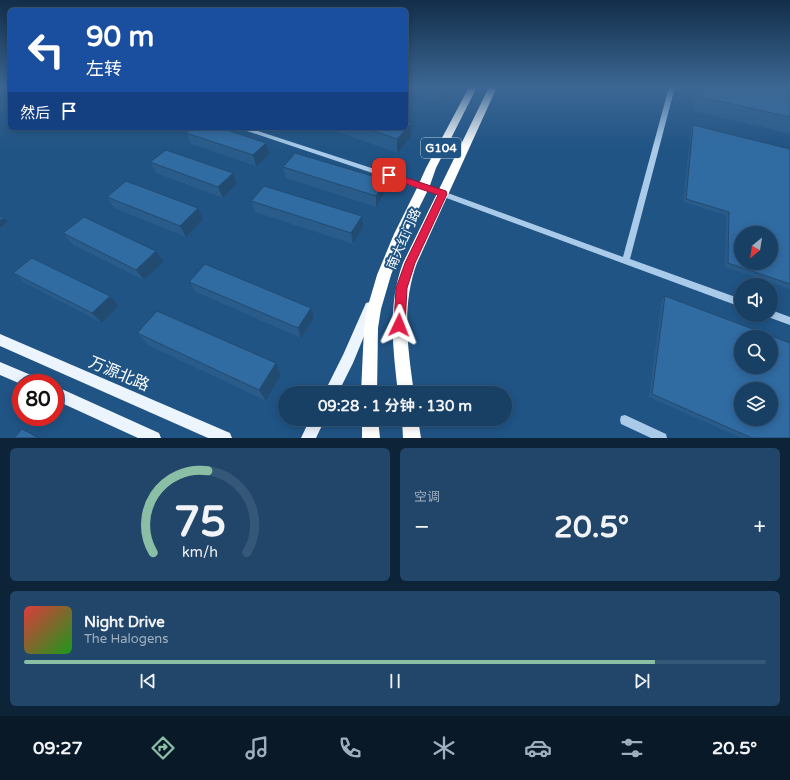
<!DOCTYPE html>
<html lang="zh">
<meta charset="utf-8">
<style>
body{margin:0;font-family:"Varela Round","Noto Sans SC",sans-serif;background:#21466a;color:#f1f3f6;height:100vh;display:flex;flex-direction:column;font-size:15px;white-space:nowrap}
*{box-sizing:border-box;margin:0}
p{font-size:13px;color:#9fafbf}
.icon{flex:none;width:22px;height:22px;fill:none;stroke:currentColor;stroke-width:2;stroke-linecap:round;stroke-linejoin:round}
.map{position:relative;height:438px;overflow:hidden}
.sheet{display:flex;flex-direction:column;gap:10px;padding:10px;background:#0d2337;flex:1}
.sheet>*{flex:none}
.top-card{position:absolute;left:8px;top:8px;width:400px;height:122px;border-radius:6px;box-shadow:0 2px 10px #0003,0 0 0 1px #365878;background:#1a4fa0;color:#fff;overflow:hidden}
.needle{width:26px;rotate:210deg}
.fabs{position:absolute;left:734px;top:226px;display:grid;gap:8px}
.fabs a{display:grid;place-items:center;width:44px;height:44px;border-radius:50%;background:#183f64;box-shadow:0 2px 10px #0003,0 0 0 1px #365878;font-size:20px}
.speed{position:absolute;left:12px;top:374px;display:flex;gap:8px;font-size:20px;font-weight:700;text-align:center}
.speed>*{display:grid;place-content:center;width:52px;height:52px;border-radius:50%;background:#183f64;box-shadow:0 2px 10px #0003,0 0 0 1px #365878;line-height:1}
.speed .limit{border:6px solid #d22;background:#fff;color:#111}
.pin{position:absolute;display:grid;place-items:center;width:34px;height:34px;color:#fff;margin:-17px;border-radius:8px;box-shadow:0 2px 6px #0006}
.me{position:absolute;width:44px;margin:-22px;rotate:2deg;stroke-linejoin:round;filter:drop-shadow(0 0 3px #0008)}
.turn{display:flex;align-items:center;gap:14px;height:84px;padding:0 12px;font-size:18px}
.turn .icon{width:52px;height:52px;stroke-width:2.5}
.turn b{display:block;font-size:28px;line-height:34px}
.then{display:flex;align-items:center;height:38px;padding:0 12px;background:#0003;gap:8px;font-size:15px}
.big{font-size:30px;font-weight:700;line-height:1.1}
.sheet .tile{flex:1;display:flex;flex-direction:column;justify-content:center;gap:6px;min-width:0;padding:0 14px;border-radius:6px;background:#21466a}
.sheet .dial{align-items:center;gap:0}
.dial svg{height:104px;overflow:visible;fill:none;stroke:#365878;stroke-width:7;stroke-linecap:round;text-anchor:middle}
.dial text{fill:#f1f3f6;stroke:none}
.song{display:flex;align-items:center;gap:12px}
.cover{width:48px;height:48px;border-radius:6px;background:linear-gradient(135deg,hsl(0 70% 55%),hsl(120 70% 35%))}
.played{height:4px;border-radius:2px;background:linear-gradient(90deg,#8abfa5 85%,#365878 85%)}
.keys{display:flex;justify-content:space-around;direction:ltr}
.heat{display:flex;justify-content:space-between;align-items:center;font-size:22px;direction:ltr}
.sheet .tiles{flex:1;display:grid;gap:10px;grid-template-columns:1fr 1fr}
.tile:last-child{grid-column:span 2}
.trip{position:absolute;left:278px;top:386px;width:234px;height:40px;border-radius:20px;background:#183f64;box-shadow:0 2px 10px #0003,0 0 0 1px #365878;font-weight:700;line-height:40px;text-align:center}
.dock{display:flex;height:64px;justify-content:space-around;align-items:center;background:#0a1928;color:#9fafbf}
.dock .icon{width:28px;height:28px}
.dock .selected{color:#8abfa5}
.dock b{font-size:18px;color:#f1f3f6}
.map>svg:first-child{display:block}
</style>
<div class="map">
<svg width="790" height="438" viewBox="0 0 790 438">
<rect width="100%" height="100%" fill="#205485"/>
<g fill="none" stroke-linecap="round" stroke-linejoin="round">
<g fill="#a9cbe9" fill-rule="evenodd">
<polygon points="669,87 675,87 630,259 741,299 741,307 441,196 241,129 240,128 249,128 445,192 623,257"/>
<polygon points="771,310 790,317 790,325 768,317 767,315 771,315"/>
<polygon points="625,415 666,434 667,438 651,438 621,424 620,420 621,416"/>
</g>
<g fill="#ecf4fe" fill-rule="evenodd">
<polygon points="370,302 374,303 376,307 353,363 338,393 324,393 343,355 366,303"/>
<polygon points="0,334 230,433 232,438 208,438 0,346"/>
<polygon points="0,362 38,378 40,383 21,383 21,384 0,375"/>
<polygon points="55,386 159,433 161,438 138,438 55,400"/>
<polygon points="310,419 325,419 316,438 301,438"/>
</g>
<g fill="#fff" fill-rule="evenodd">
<polygon points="469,87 477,87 436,168 429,188 406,234 391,275 381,309 378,328 377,393 361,393 364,328 367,309 377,275 394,234 417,188 426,168"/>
<path d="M489 87H497L417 263C401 306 408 349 414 393H398C393 349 387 306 403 263Z"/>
<polygon points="362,419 378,419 380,438 362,438"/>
<polygon points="402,419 418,419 421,438 403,438"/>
</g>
</g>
<g fill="#295c8b">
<polygon points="406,87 448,87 448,91 439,101 406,91"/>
<polygon points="696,87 790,87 790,134 694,111"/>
<polygon points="412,123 411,137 397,153 328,128 406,128"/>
<polygon points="693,125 790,149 790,289 725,267 726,215 683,202 691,129"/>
<polygon points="186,133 269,154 256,166 191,144"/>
<polygon points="150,162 233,173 237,184 223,198 156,173"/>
<polygon points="283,167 386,180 386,191 376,207 286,178"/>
<polygon points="107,197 203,219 186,237 114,208"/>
<polygon points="251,201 363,227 353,244 255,212"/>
<polygon points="63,233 164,262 144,280 72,244"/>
<polygon points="13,273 110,296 119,306 102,323 25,283"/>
<polygon points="189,282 314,318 301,338 196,292"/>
<polygon points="665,296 790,438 741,438 649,397 662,300"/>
<polygon points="137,333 281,375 266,401 148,345"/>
</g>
<g fill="#224b71">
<polygon points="443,87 448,87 448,91 439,101 440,90"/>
<polygon points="412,123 411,137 397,153 397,139"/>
<polygon points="266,143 269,154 256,166 253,155"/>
<polygon points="233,173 237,184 223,198 218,187"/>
<polygon points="386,180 386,191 376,207 376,196"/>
<polygon points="198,208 203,219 186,237 180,226"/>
<polygon points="362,216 363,227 353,244 351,233"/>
<polygon points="4,218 8,221 0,228 0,221"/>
<polygon points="156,251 164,262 144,280 136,270"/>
<polygon points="110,296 119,306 102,323 92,313"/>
<polygon points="311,308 314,318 301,338 298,328"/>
<polygon points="276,363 281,375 266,401 259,390"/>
</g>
<g fill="#306ba2" stroke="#224b71" fill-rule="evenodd">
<polygon points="431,87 443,87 440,90"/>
<polygon points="703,87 790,87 790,117 702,97"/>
<polygon points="406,121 412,123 397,139 366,128 406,128"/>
<path d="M693 125 790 149V284L728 263 729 212 686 199ZM741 233H771V263H741Z"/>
<polygon points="192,128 221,128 266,143 253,155 186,133"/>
<polygon points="166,150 233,173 218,187 150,162"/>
<polygon points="295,153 386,180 376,196 283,167"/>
<polygon points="126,181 198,208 180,226 107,197"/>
<polygon points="264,186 362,216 351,233 251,201"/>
<polygon points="0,216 4,218 0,221"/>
<polygon points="84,217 156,251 136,270 63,233"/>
<polygon points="32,258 110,296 92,313 13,273"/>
<polygon points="205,264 311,308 298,328 189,282"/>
<path d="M665 296 790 343V438H752L652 394ZM741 337H771V367H741ZM741 389H771V419H741Z"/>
<polygon points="157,311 276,363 259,390 137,333"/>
<polygon points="22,429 39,438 14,438"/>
</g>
<linearGradient id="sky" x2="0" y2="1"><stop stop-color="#122e49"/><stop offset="0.59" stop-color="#3c6794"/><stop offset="1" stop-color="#3c6794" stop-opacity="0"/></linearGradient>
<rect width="790" height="148" fill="url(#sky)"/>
<polygon fill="#e11d48" stroke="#92132f" points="389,172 446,191 447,194 415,263 407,288 405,325 403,328 399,330 395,328 394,325 396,288 405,263 438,195 386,177 384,175"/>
<g text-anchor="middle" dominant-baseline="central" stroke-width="4" stroke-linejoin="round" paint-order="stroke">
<rect fill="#205485" stroke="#bcccda" stroke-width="1" x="421" y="138" width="40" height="20" rx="3"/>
<g font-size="12" font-weight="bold" fill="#fff">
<text x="441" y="148">G104</text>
</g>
<g font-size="13" fill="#fff" stroke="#205485">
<text transform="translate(404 239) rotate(-66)">南大红门路</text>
</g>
<g font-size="16" fill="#fff" stroke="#205485">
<text transform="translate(119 374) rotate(23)">万源北路</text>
</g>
</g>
</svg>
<div class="fabs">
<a><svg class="needle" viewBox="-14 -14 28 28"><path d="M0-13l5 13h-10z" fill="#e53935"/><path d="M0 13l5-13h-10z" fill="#9fafbf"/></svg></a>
<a><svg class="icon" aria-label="sound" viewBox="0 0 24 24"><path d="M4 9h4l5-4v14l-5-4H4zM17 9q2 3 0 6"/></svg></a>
<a><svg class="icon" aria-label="search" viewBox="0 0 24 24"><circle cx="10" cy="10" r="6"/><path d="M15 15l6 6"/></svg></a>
<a><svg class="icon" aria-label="layers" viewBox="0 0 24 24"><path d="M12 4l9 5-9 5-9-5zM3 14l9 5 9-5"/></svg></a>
</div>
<div class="speed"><div class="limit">80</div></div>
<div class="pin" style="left:389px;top:175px;background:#d93025"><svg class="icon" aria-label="arrive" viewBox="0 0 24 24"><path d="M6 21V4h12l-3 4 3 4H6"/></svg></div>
<svg class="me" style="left:399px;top:325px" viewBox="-20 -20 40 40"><path d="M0-17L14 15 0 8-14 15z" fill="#e11d48" stroke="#fff" stroke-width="4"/></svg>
<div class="trip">09:28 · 1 分钟 · 130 m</div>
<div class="top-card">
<div class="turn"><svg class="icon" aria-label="left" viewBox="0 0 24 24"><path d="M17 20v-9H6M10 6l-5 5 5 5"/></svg><div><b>90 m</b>左转</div></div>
<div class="then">然后<svg class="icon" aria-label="arrive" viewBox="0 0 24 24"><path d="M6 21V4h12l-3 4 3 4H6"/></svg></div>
</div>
</div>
<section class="sheet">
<div class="tiles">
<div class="tile dial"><svg viewBox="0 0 100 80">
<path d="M14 69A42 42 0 1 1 86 69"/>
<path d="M14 69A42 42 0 0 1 56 6" stroke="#8abfa5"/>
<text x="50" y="56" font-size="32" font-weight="700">75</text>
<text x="50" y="72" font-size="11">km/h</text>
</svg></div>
<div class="tile"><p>空调</p>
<div class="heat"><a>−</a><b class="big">20.5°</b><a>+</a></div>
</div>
<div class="tile">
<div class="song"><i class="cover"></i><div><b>Night Drive</b><p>The Halogens</p></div></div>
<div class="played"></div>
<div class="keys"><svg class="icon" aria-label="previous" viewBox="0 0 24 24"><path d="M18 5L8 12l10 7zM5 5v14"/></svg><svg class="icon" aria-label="pause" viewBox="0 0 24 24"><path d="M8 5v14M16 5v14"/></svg><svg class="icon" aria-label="next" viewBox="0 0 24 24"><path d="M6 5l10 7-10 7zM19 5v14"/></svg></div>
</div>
</div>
</section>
<nav class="dock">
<b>09:27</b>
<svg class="icon selected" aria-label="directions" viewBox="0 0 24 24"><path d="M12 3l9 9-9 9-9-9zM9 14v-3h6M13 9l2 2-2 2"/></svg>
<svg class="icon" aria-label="music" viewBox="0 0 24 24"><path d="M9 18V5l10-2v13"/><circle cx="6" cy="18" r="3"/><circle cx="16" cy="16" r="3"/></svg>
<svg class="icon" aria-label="phone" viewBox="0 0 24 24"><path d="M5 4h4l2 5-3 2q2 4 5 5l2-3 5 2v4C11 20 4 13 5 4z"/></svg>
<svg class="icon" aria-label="climate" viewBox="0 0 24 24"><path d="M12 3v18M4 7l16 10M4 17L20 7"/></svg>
<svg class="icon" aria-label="car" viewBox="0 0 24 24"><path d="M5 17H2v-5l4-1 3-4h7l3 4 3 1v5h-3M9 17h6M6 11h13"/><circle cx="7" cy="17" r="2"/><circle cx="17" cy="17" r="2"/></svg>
<svg class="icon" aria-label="filters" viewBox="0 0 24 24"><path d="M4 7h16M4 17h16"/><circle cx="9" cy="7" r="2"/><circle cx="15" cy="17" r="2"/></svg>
<b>20.5°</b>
</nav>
